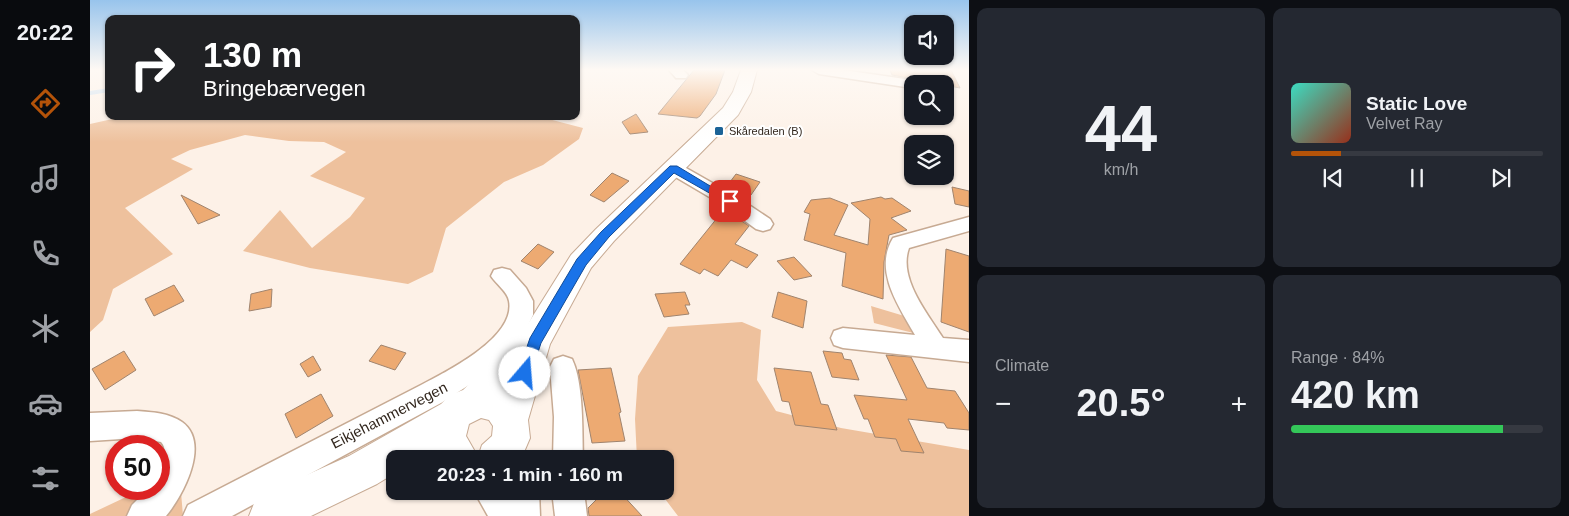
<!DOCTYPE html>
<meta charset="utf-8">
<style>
body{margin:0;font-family:Arial,sans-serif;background:#242831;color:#f1f3f6;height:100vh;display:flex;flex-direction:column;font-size:19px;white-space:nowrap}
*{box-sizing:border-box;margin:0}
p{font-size:16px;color:#9ea1a6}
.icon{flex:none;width:28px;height:28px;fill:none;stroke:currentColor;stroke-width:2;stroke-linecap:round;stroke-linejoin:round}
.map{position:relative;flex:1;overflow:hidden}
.drawer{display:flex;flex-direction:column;gap:8px;padding:8px;background:#0d0f14;width:600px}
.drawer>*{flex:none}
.guide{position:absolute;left:15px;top:15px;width:475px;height:105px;border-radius:10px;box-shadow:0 1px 4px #0004;background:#202124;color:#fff;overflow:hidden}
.fabs{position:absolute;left:814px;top:15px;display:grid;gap:10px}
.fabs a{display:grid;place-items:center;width:50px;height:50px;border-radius:10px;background:#171b24;box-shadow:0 1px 4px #0004;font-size:25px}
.speed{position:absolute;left:15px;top:435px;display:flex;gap:10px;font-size:25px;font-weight:700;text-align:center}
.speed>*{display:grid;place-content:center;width:65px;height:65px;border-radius:50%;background:#171b24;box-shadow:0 1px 4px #0004;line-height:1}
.speed .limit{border:8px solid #d22;background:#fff;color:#111}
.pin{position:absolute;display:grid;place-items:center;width:42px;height:42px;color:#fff;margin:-21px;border-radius:10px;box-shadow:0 2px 8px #0006}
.me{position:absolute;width:55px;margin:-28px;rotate:18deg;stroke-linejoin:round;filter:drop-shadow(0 0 4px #0008)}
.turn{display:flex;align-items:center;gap:18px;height:105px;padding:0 15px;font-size:22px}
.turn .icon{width:65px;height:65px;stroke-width:2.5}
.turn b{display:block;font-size:35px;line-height:42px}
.big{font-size:38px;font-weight:600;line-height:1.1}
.drawer .widget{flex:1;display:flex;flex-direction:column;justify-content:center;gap:8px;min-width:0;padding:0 18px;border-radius:10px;background:#242831}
.drawer .dial{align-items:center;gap:0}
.dial b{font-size:65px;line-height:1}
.song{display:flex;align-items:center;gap:15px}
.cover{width:60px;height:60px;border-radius:8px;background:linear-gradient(135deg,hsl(170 70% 55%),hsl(10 70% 35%))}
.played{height:5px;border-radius:2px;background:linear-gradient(90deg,#b45309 20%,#363941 20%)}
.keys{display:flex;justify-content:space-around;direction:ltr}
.heat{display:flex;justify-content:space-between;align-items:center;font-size:28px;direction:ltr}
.charge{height:8px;border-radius:4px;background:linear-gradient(90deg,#34c759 84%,#363941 0)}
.drawer .tiles{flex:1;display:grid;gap:8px;grid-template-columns:repeat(2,1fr)}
.trip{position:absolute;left:296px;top:450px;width:288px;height:50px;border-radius:10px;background:#171b24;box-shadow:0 1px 4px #0004;font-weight:600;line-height:50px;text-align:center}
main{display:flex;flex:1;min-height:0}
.menu{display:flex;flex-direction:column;width:90px;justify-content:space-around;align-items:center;background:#090b0e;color:#9ea1a6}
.menu .icon{width:35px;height:35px}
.menu .selected{color:#b45309}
.menu b{font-size:22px;color:#f1f3f6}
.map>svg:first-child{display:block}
</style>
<main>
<nav class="menu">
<b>20:22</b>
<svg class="icon selected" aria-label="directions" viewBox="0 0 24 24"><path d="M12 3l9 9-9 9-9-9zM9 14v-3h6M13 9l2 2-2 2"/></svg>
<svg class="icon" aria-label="music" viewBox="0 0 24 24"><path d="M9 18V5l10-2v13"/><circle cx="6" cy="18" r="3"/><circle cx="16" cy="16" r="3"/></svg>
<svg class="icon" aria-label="phone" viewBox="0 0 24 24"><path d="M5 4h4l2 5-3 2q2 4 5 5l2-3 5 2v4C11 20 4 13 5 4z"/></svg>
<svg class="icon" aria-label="climate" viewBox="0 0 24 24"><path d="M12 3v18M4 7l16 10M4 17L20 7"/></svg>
<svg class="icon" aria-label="car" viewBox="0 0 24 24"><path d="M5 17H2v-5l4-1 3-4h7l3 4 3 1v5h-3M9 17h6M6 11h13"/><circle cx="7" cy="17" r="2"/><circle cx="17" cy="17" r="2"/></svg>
<svg class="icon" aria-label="filters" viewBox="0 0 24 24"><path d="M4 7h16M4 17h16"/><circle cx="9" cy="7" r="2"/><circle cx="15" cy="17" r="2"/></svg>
</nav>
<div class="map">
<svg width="879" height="516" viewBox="0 0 879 516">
<rect width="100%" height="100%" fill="#fdf1e7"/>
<g fill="#eec19d">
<polygon points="36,116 447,116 493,128 489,139 453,165 414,182 356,228 343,272 318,284 220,268 153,251 190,210 222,248 260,217 275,198 220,176 256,152 234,142 199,141 155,135 100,150 81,159 103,169 35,208 83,254 23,289 13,320 0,332 0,124"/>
<polygon points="781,306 831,321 839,337 784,323"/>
<polygon points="652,322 671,330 667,380 686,411 751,428 879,450 879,516 588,516 569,491 575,491 575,459 547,459 545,419 548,376 578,327"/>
<polygon points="102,465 91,492 93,516 0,516 0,514 53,489 69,489 69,481"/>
</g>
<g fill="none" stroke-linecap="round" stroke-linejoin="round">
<polyline stroke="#c1dcf3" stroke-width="4" points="0,93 19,90"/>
</g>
<g fill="#edaa72" stroke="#a0846e">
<polygon points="604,70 635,70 626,94 610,116 607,118 568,114"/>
<polygon points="800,70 861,70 870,88 802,75"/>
<polygon points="546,114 558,132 540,134 532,122"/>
<polygon points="522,173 539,181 514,202 500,195"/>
<polygon points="646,174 670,182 661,195 637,186"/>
<polygon points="862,187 879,191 879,207 865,204"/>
<polygon points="91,195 130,215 108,224"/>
<polygon points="791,197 795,199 802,198 821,211 801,218 817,230 799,235 794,262 793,299 752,286 756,253 714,240 720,214 714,212 721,200 740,198 758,205 744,235 778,245 780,219 761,203"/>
<polygon points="632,212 650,220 659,226 645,244 668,255 657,268 641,260 628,276 614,269 610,274 590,264"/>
<polygon points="448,244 464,252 448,269 431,261"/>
<polygon points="856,249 879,256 879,332 851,322"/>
<polygon points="704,257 722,276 704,280 687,261"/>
<polygon points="84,285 94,301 64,316 55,299"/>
<polygon points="182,289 181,307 159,311 161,294"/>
<polygon points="595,292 600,305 595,305 599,314 574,317 565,294"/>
<polygon points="688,292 717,301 713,328 682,317"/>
<polygon points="291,345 316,353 305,370 279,361"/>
<polygon points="34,351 46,370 15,390 2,369"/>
<polygon points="733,351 752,353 754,359 761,360 769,380 742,377"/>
<polygon points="796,355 821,357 837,388 865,391 879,413 879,430 857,428 854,423 818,419 834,453 811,451 806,439 785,437 778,419 774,419 764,395 817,400"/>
<polygon points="223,356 231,370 218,377 210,364"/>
<polygon points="521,368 531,412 529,413 535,441 502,443 488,370"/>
<polygon points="684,368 721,372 731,404 738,405 747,430 705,425 699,402 692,401"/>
<polygon points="231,394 243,416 206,438 195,414"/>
<polygon points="515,491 529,491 552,516 499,516 498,508"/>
</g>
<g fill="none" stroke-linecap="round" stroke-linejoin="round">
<g stroke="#c7aa93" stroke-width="3">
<g id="minor">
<polygon points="579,70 593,70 598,75 596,78 586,78"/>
<polygon points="722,70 753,70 822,80 829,84 822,84 822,88 729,74"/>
<polygon points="583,163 589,164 647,197 680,219 683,224 680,229 673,231 666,229 633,205 577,172 574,168 577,164"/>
<path d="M879 217V231L819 248C808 278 837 313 853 338L879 340V362L753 348 744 345 741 338 744 331 753 328 825 335C809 307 783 270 803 238Z"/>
<path d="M412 268 420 270 436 288 443 301V315L433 336 423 350 393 376 351 403 142 516H93L98 505 331 385C358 371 426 337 419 301 418 292 406 284 401 276L404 270Z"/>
<path d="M473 356 482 359C494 384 492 431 493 459H463L464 417 460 367 464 359Z"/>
<path d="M47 411C62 412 79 413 92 422 121 443 93 496 76 516H37L42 505 58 489H69C69 484 68 477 69 472 72 462 79 451 71 442L47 438 0 441V413Z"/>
<polygon points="384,491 449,491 450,516 398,516"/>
<polygon points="462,491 494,491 497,516 465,516"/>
</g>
</g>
<g stroke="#c7aa93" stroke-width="2">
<path id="major" d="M651 70H667L661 92 648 115 524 241 501 268 460 344 438 420 440 438 431 459H346L342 450 327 459H305V473L287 484 221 516H159L165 501 212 477 259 456 351 404 360 395 373 390 431 335 481 255 506 229 633 108 643 92ZM391 418 399 420 403 426 402 436 392 445 388 457 376 436 379 424Z"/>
</g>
<use href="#minor" fill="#fff" fill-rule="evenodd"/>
<use href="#major" fill="#fff" fill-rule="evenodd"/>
</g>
<linearGradient id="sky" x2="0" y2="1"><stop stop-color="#98c4ec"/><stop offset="0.49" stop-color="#fef9f4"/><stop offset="1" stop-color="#fef9f4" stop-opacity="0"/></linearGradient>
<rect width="879" height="142" fill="url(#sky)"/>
<polygon fill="#1a73e8" stroke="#114b97" points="580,166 587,166 645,201 644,203 637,203 584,173 519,237 496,265 451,343 440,377 435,379 430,377 428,373 440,338 487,259 511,232"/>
<rect fill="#1b6397" stroke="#fff" stroke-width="2" x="624" y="126" width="10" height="10" rx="2.5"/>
<g text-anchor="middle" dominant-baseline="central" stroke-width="4" stroke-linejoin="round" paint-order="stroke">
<g font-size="11" fill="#32271e" stroke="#fff" text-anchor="start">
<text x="639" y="131">Skåredalen (B)</text>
</g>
<g font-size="15" fill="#32271e" stroke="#fff">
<text transform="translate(299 415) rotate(-27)">Eikjehammervegen</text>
</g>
</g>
</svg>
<div class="fabs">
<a><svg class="icon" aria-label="sound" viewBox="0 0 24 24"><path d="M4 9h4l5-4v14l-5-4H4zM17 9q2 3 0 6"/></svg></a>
<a><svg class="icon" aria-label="search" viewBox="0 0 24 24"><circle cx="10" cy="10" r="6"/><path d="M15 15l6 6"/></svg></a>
<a><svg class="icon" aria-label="layers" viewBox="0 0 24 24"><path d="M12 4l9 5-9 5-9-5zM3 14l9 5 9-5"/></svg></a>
</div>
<div class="speed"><div class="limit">50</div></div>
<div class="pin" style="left:640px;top:201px;background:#d93025"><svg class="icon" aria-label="arrive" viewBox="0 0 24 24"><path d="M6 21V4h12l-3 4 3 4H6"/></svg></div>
<svg class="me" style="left:435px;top:373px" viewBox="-20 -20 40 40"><circle r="19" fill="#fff"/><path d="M0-13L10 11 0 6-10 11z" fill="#1a73e8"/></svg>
<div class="trip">20:23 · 1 min · 160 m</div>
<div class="guide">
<div class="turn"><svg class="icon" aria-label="right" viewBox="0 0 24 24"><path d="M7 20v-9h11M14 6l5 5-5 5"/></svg><div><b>130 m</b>Bringebærvegen</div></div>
</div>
</div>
<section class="drawer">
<div class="tiles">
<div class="widget dial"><b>44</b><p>km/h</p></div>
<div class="widget">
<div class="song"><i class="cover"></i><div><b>Static Love</b><p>Velvet Ray</p></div></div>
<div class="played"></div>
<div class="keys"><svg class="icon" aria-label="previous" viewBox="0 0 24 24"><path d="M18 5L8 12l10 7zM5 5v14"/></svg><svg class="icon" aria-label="pause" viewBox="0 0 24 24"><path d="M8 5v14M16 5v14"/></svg><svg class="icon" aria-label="next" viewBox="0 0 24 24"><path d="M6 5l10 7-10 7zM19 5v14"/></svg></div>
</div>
<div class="widget"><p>Climate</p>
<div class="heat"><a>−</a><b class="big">20.5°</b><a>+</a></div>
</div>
<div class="widget"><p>Range · 84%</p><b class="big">420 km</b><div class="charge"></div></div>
</div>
</section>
</main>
